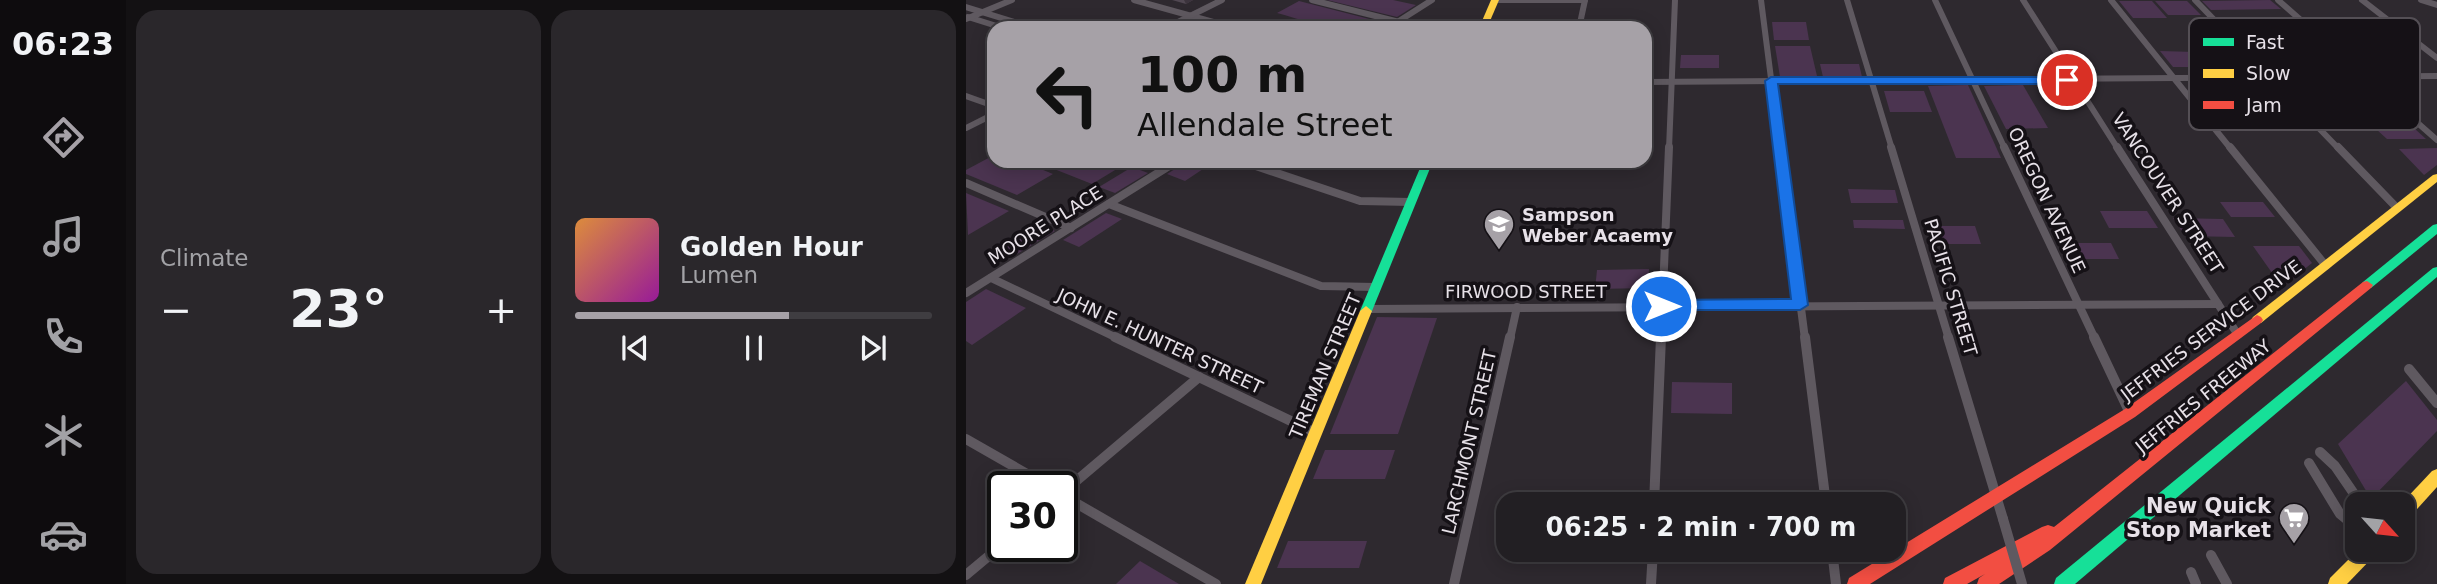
<!DOCTYPE html>
<meta charset="utf-8">
<style>
body{margin:0;font-family:"DejaVu Sans",sans-serif;background:#2a272b;color:#f1f3f6;height:100vh;display:flex;flex-direction:column;font-size:26px;white-space:nowrap}
*{box-sizing:border-box;margin:0}
p{font-size:23px;color:#a2a2a6}
.icon{flex:none;width:38px;height:38px;fill:none;stroke:currentColor;stroke-width:2;stroke-linecap:round;stroke-linejoin:round}
.map{position:relative;flex:1;overflow:hidden}
.details{display:flex;flex-direction:column;gap:10px;padding:10px;background:#131113;width:840px}
.details>*{flex:none}
.top-card{position:absolute;left:21px;top:21px;width:665px;height:147px;border-radius:21px;box-shadow:0 4px 18px #0003,0 0 0 2px #3f3d41;background:#a6a1a7;color:#111;overflow:hidden}
.needle{width:46px;rotate:117deg}
.fabs{position:absolute;left:1379px;top:492px;display:grid;gap:14px}
.fabs a{display:grid;place-items:center;width:70px;height:70px;border-radius:14px;background:#221f23;box-shadow:0 4px 18px #0003,0 0 0 2px #3f3d41;font-size:35px}
.speed{position:absolute;left:21px;top:471px;display:flex;gap:14px;font-size:35px;font-weight:700;text-align:center}
.speed>*{display:grid;place-content:center;width:91px;height:91px;border-radius:50%;background:#221f23;box-shadow:0 4px 18px #0003,0 0 0 2px #3f3d41;line-height:1}
.speed .limit{border:4px solid #111;border-radius:10px;background:#fff;color:#111}
.pin{position:absolute;display:grid;place-items:center;width:60px;height:60px;color:#fff;margin:-30px;border:4px solid #fff;border-radius:50%;box-shadow:0 2px 7px #0007}
.me{position:absolute;width:77px;margin:-38px;rotate:90deg;stroke-linejoin:round;filter:drop-shadow(0 0 5px #0008)}
.turn{display:flex;align-items:center;gap:24px;height:147px;padding:0 35px;font-size:32px}
.turn .icon{width:91px;height:91px;stroke-width:2.5}
.turn b{display:block;font-size:49px;line-height:60px}
.big{font-size:52px;font-weight:600;line-height:1.1}
.details .widget{flex:1;display:flex;flex-direction:column;justify-content:center;gap:10px;min-width:0;padding:0 24px;border-radius:21px;background:#2a272b}
.song{display:flex;align-items:center;gap:21px}
.cover{width:84px;height:84px;border-radius:10px;background:linear-gradient(135deg,hsl(30 70% 55%),hsl(300 70% 35%))}
.played{height:7px;border-radius:4px;background:linear-gradient(90deg,#a6a1a7 60%,#3f3d41 60%)}
.keys{display:flex;justify-content:space-around;direction:ltr}
.heat{display:flex;justify-content:space-between;align-items:center;font-size:38px;direction:ltr}
.details .tiles{flex:1;display:grid;gap:10px;grid-template-columns:repeat(2,1fr)}
.trip{position:absolute;left:530px;top:492px;width:410px;height:70px;border-radius:21px;background:#221f23;box-shadow:0 4px 18px #0003,0 0 0 2px #3f3d41;font-weight:600;line-height:70px;text-align:center}
main{display:flex;flex:1;min-height:0}
.dock{display:flex;flex-direction:column;width:126px;justify-content:space-around;align-items:center;background:#0e0c0e;color:#a2a2a6}
.dock .icon{width:49px;height:49px}
.dock .active{color:#a6a1a7}
.dock b{font-size:32px;color:#f1f3f6}
.map>svg:first-child{display:block}
</style>
<main>
<nav class="dock">
<b>06:23</b>
<svg class="icon active" aria-label="directions" viewBox="0 0 24 24"><path d="M12 3l9 9-9 9-9-9zM9 14v-3h6M13 9l2 2-2 2"/></svg>
<svg class="icon" aria-label="music" viewBox="0 0 24 24"><path d="M9 18V5l10-2v13"/><circle cx="6" cy="18" r="3"/><circle cx="16" cy="16" r="3"/></svg>
<svg class="icon" aria-label="phone" viewBox="0 0 24 24"><path d="M5 4h4l2 5-3 2q2 4 5 5l2-3 5 2v4C11 20 4 13 5 4z"/></svg>
<svg class="icon" aria-label="climate" viewBox="0 0 24 24"><path d="M12 3v18M4 7l16 10M4 17L20 7"/></svg>
<svg class="icon" aria-label="car" viewBox="0 0 24 24"><path d="M5 17H2v-5l4-1 3-4h7l3 4 3 1v5h-3M9 17h6M6 11h13"/><circle cx="7" cy="17" r="2"/><circle cx="17" cy="17" r="2"/></svg>
</nav>
<section class="details">
<div class="tiles">
<div class="widget"><p>Climate</p>
<div class="heat"><a>−</a><b class="big">23°</b><a>+</a></div>
</div>
<div class="widget">
<div class="song"><i class="cover"></i><div><b>Golden Hour</b><p>Lumen</p></div></div>
<div class="played"></div>
<div class="keys"><svg class="icon" aria-label="previous" viewBox="0 0 24 24"><path d="M18 5L8 12l10 7zM5 5v14"/></svg><svg class="icon" aria-label="pause" viewBox="0 0 24 24"><path d="M8 5v14M16 5v14"/></svg><svg class="icon" aria-label="next" viewBox="0 0 24 24"><path d="M6 5l10 7-10 7zM19 5v14"/></svg></div>
</div>
</div>
</section>
<div class="map">
<svg width="1471" height="584" viewBox="0 0 1471 584">
<rect width="100%" height="100%" fill="#2e292f"/>
<g fill="#4b3450">
<polygon points="361,0 427,0 450,5 431,17"/>
<polygon points="1304,0 1315,9 1245,10 1236,1"/>
<path d="M333 1 415 22C385 40 342 21 311 13Z"/>
<polygon points="1153,1 1186,1 1201,18 1167,18"/>
<polygon points="1189,1 1221,1 1235,15 1202,15"/>
<polygon points="806,22 840,22 843,40 808,40"/>
<polygon points="809,46 844,46 851,76 814,77"/>
<polygon points="1194,51 1229,52 1243,67 1207,67"/>
<polygon points="715,55 753,55 753,68 714,68"/>
<polygon points="854,64 893,64 896,77 857,77"/>
<polygon points="1002,85 1035,158 990,158 962,86"/>
<polygon points="1057,85 1082,128 1040,129 1018,86"/>
<polygon points="918,91 958,91 966,112 924,112"/>
<polygon points="1438,119 1460,139 1421,139 1400,120"/>
<polygon points="1471,148 1471,165 1458,175 1433,149"/>
<polygon points="28,155 28,161 55,161 87,174 51,195 0,174 0,170"/>
<polygon points="85,161 151,161 159,164 126,184 78,165"/>
<polygon points="222,161 249,161 219,181 201,174"/>
<polygon points="166,167 182,173 149,193 133,187"/>
<polygon points="882,189 929,190 932,203 885,203"/>
<polygon points="0,193 43,211 2,235"/>
<polygon points="1254,202 1297,202 1309,217 1265,217"/>
<polygon points="1134,211 1181,211 1192,228 1143,228"/>
<polygon points="140,213 156,219 113,247 97,240"/>
<polygon points="1207,218 1257,219 1269,237 1219,236"/>
<polygon points="887,220 937,220 939,229 888,228"/>
<polygon points="71,223 89,231 51,254 32,246"/>
<polygon points="960,226 1009,226 1015,244 965,244"/>
<polygon points="1094,243 1145,243 1153,259 1101,259"/>
<polygon points="1287,246 1333,246 1346,263 1316,287"/>
<polygon points="683,269 682,288 629,289 631,270"/>
<polygon points="20,289 60,308 6,345 0,341 0,302"/>
<polygon points="411,317 471,318 432,434 364,434"/>
<polygon points="1440,381 1471,420 1471,431 1405,499 1372,444"/>
<polygon points="706,382 766,383 766,414 705,413"/>
<polygon points="359,450 429,450 419,479 347,479"/>
<polygon points="322,541 401,541 393,568 311,568"/>
<polygon points="174,561 213,584 150,584"/>
</g>
<g fill="none" stroke-linecap="round" stroke-linejoin="round">
<g stroke="#5f5960" stroke-width="6">
<polyline points="168,0 269,28"/>
<polyline points="346,0 457,28"/>
<polyline points="529,0 619,0"/>
<polyline points="795,0 814,149"/>
<polyline points="881,0 926,149"/>
<polyline points="969,0 1039,149"/>
<polyline points="1057,0 1152,149"/>
<polyline points="1145,0 1265,149"/>
<polyline points="1229,0 1373,149"/>
<polyline points="1312,0 1471,140"/>
<polyline points="1396,0 1471,58"/>
<polyline points="1455,0 1471,5"/>
<polyline points="0,7 68,28"/>
<polyline points="2,17 37,28"/>
<polyline points="0,19 46,0"/>
<polyline points="200,28 256,0"/>
<polyline points="422,28 466,0"/>
<polyline points="613,28 619,0"/>
<polyline points="679,82 1471,76"/>
<polyline points="0,96 28,106"/>
<polyline points="0,128 28,114"/>
<polyline points="703,149 709,0"/>
</g>
<g stroke="#5f5960" stroke-width="8">
<polyline points="814,147 839,339"/>
<polyline points="925,147 983,339"/>
<polyline points="1038,147 1129,339"/>
<polyline points="1151,147 1272,335"/>
<polyline points="1264,147 1360,266"/>
<polyline points="1372,147 1431,208"/>
<polyline points="175,161 198,169"/>
<polyline points="275,161 394,201 445,202"/>
<polyline points="0,183 105,228"/>
<polyline points="143,204 355,286 410,287"/>
<polyline points="25,278 153,339"/>
<polyline points="0,293 211,161"/>
<polyline points="401,309 1252,304"/>
<polyline points="544,339 551,307"/>
<polyline points="695,339 703,147"/>
</g>
<g stroke="#5f5960" stroke-width="10">
<polyline points="149,337 350,433"/>
<polyline points="839,337 860,504"/>
<polyline points="982,337 1037,519"/>
<polyline points="1128,337 1164,413"/>
<polyline points="1443,369 1471,403"/>
<polyline points="0,439 82,486"/>
<polyline points="1354,452 1369,466 1395,504"/>
<polyline points="1343,463 1374,514 1391,528"/>
<polyline points="96,493 233,377"/>
<polyline points="96,495 250,584"/>
<polyline points="688,504 695,337"/>
<polyline points="866,550 870,584"/>
<polyline points="1245,555 1261,584"/>
<polyline points="1225,572 1230,584"/>
<polyline points="0,575 37,544"/>
<polyline points="488,584 544,337"/>
<polyline points="685,584 687,550"/>
</g>
<g fill="#16e098" fill-rule="evenodd">
<polygon points="457,161 467,161 406,311 404,314 396,314 394,311"/>
<polygon points="1471,224 1471,234 1405,288 1397,288 1395,285 1397,282 1467,225"/>
<polygon points="1471,267 1471,277 1109,584 1088,584 1090,578 1467,268"/>
</g>
<g fill="#ffcf43" fill-rule="evenodd">
<polygon points="525,0 533,0 521,28 513,28"/>
<polygon points="1471,174 1471,182 1295,323 1287,323 1285,320 1287,317 1467,175"/>
<polygon points="400,306 406,311 295,584 279,584 394,311"/>
<polygon points="1471,469 1471,487 1443,518 1437,520 1435,504 1466,471"/>
<polygon points="1392,550 1411,550 1409,555 1381,584 1362,584 1364,578"/>
</g>
<g fill="#f24e42" fill-rule="evenodd">
<polygon points="1401,281 1407,285 1405,288 1084,550 1033,584 1011,584 1013,578 1019,574 1001,584 977,584 979,578 1076,527 1082,525 1088,527 1397,282"/>
<polygon points="1291,315 1295,317 1297,320 1295,323 1169,417 904,584 881,584 883,578 1159,409"/>
</g>
<polyline stroke="#5f5960" stroke-width="10" points="1037,519 1056,584"/>
</g>
<polygon fill="#514852" points="206,0 227,0 220,4"/>
<polygon fill="#3c343d" points="218,0 227,0 220,4"/>
<polygon fill="#615862" stroke="#766e77" stroke-width="2" points="377,23 390,26 387,28 369,28"/>
<polygon fill="#1a73e8" stroke="#114b97" stroke-width="2" points="805,77 1101,77 1107,80 1101,84 812,84 842,305 834,310 689,310 687,306 695,300 825,299 799,81"/>
<defs>
<g id="school-pin" transform="scale(1.575)"><path d="M0 17L-7.5 6A9.5 9.5 0 1 1 7.5 6Z" fill="#a6a1a7" stroke="#151116"/><path d="M0-5L7-2L0 1L-7-2ZM-4 1L0 2.5L4 1V4Q0 6-4 4Z" fill="#fff"/></g>
<g id="supermarket-pin" transform="scale(1.575)"><path d="M0 17L-7.5 6A9.5 9.5 0 1 1 7.5 6Z" fill="#a6a1a7" stroke="#151116"/><path d="M-6-5.5h2.5l.6 2H6L4.5 2H-2.5L-4.4-4H-6ZM-1.5 3.2a1.3 1.3 0 1 0 .1 0ZM3 3.2a1.3 1.3 0 1 0 .1 0Z" fill="#fff"/></g>
</defs>
<g fill-rule="evenodd">
<use href="#school-pin" x="533" y="224"/>
<use href="#supermarket-pin" x="1328" y="518"/>
</g>
<g text-anchor="middle" dominant-baseline="central" stroke-width="7" stroke-linejoin="round" paint-order="stroke">
<g font-size="18" fill="#e7e1e8" stroke="#151116">
<text transform="translate(1202 193) rotate(57)">VANCOUVER STREET</text>
<text transform="translate(1081 200) rotate(65)">OREGON AVENUE</text>
<text transform="translate(79 225) rotate(-32)">MOORE PLACE</text>
<text transform="translate(985 287) rotate(73)">PACIFIC STREET</text>
<text x="560" y="291">FIRWOOD STREET</text>
<text transform="translate(1245 330) rotate(-37)">JEFFRIES SERVICE DRIVE</text>
<text transform="translate(194 341) rotate(25)">JOHN E. HUNTER STREET</text>
<text transform="translate(359 366) rotate(-67)">TIREMAN STREET</text>
<text transform="translate(1237 396) rotate(-39)">JEFFRIES FREEWAY</text>
<text transform="translate(503 442) rotate(-77)">LARCHMONT STREET</text>
</g>
<g font-size="18" font-weight="bold" fill="#e7e1e8" stroke="#151116" text-anchor="start">
<text x="556" y="214">Sampson<tspan x="556" dy="21">Weber Acaemy</tspan></text>
</g>
<g font-size="21" font-weight="bold" fill="#e7e1e8" stroke="#151116" text-anchor="end">
<text x="1305" y="506">New Quick<tspan x="1305" dy="24">Stop Market</tspan></text>
</g>
</g>
<rect x="1223" y="18" width="231" height="112" rx="10" fill="#151116" stroke="#544f55" stroke-width="2"/>
<rect x="1237" y="38" width="31" height="8" fill="#16e098"/>
<rect x="1237" y="69" width="31" height="9" fill="#ffcf43"/>
<rect x="1237" y="101" width="31" height="8" fill="#f24e42"/>
<g font-size="19" fill="#e7e1e8">
<text x="1280" y="49">Fast</text>
<text x="1280" y="80">Slow</text>
<text x="1280" y="112">Jam</text>
</g>
</svg>
<div class="fabs">
<a><svg class="needle" viewBox="-14 -14 28 28"><path d="M0-13l5 13h-10z" fill="#e53935"/><path d="M0 13l5-13h-10z" fill="#a2a2a6"/></svg></a>
</div>
<div class="speed"><div class="limit">30</div></div>
<div class="pin" style="left:1101px;top:80px;background:#d93025"><svg class="icon" aria-label="arrive" viewBox="0 0 24 24"><path d="M6 21V4h12l-3 4 3 4H6"/></svg></div>
<svg class="me" style="left:695px;top:306px" viewBox="-20 -20 40 40"><circle r="17" fill="#1a73e8" stroke="#fff" stroke-width="3"/><path d="M0-11L8 9 0 5-8 9z" fill="#fff"/></svg>
<div class="trip">06:25 · 2 min · 700 m</div>
<div class="top-card">
<div class="turn"><svg class="icon" aria-label="left" viewBox="0 0 24 24"><path d="M17 20v-9H6M10 6l-5 5 5 5"/></svg><div><b>100 m</b>Allendale Street</div></div>
</div>
</div>
</main>
